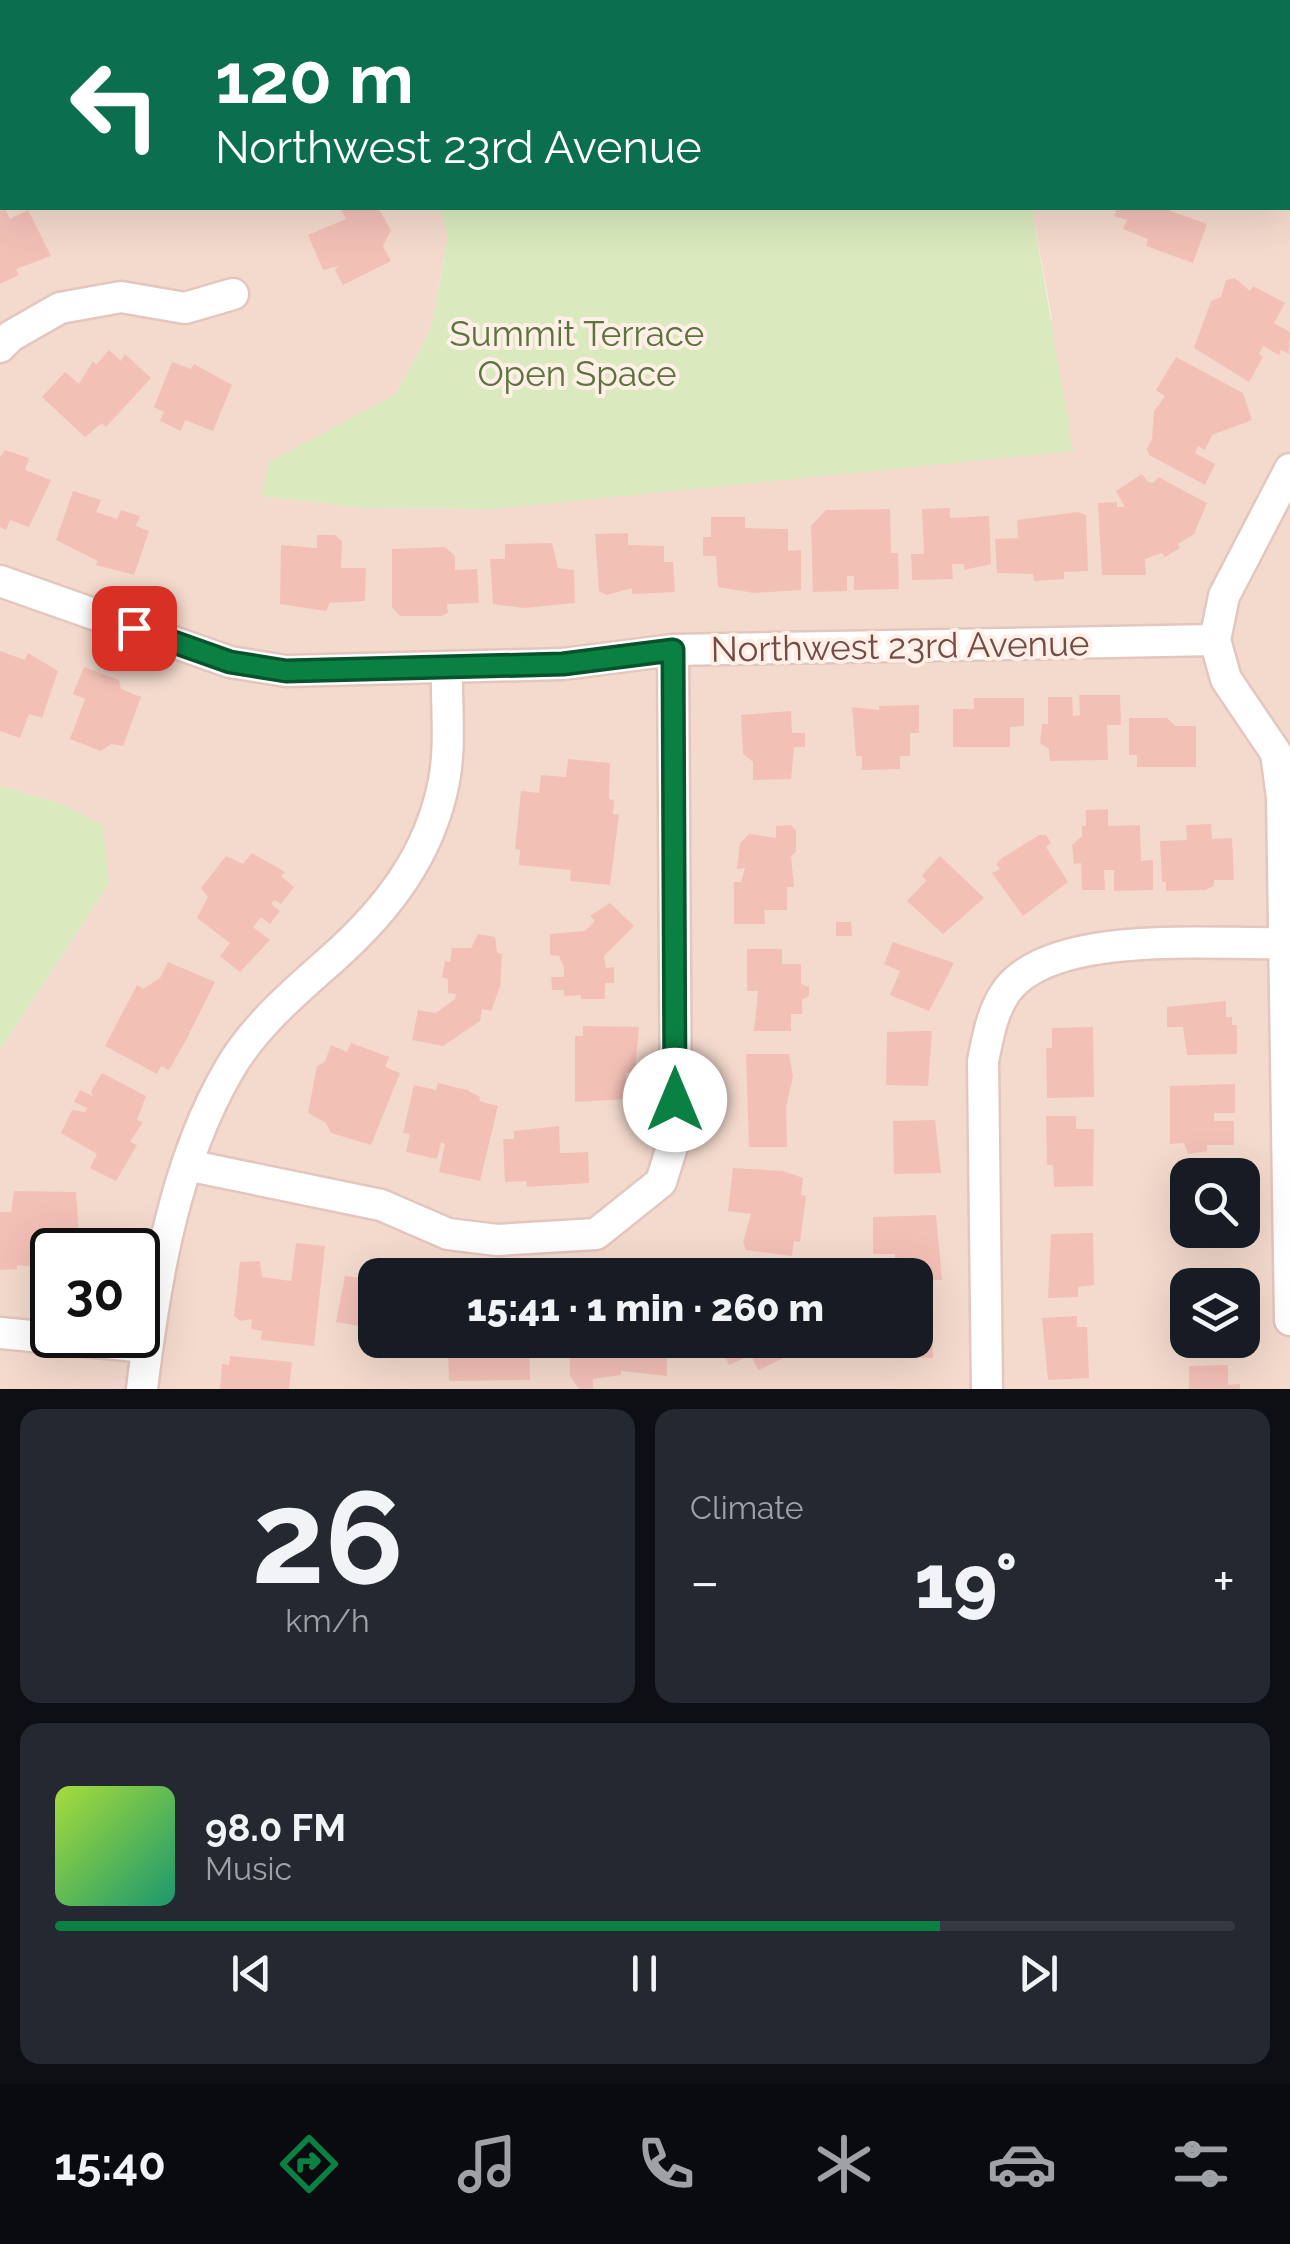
<!DOCTYPE html>
<meta charset="utf-8">
<style>
body{margin:0;font-family:Raleway,sans-serif;background:#242831;color:#f1f3f6;height:100vh;display:flex;flex-direction:column;font-size:38px;white-space:nowrap}
*{box-sizing:border-box;margin:0}
p{font-size:32px;color:#9ea1a6}
.icon{flex:none;width:55px;height:55px;fill:none;stroke:currentColor;stroke-width:2;stroke-linecap:round;stroke-linejoin:round}
.map{position:relative;height:1389px;overflow:hidden}
.sheet{display:flex;flex-direction:column;gap:20px;padding:20px;background:#0d0f14;flex:1}
.sheet>*{flex:none}
.top-card{position:absolute;left:0px;top:0px;width:1290px;height:210px;box-shadow:0 10px 40px #0002;background:#0b6e4f;color:#fff;overflow:hidden}
.fabs{position:absolute;left:1170px;top:1158px;display:grid;gap:20px}
.fabs a{display:grid;place-items:center;width:90px;height:90px;border-radius:20px;background:#171b24;box-shadow:0 10px 40px #0002;font-size:50px}
.speed{position:absolute;left:30px;top:1228px;display:flex;gap:20px;font-size:50px;font-weight:700;text-align:center}
.speed>*{display:grid;place-content:center;width:130px;height:130px;border-radius:50%;background:#171b24;box-shadow:0 10px 40px #0002;line-height:1}
.speed .limit{border:5px solid #111;border-radius:15px;background:#fff;color:#111}
.pin{position:absolute;display:grid;place-items:center;width:85px;height:85px;color:#fff;margin:-42px;border-radius:20px;box-shadow:0 5px 15px #0006}
.me{position:absolute;width:110px;margin:-55px;rotate:0deg;stroke-linejoin:round;filter:drop-shadow(0 0 8px #0008)}
.turn{display:flex;align-items:center;gap:35px;height:210px;padding:0 50px;font-size:45px}
.turn .icon{width:130px;height:130px;stroke-width:2.5}
.turn b{display:block;font-size:70px;line-height:85px}
.big{font-size:75px;font-weight:800;line-height:1.1}
.sheet .card{flex:1;display:flex;flex-direction:column;justify-content:center;gap:15px;min-width:0;padding:0 35px;border-radius:20px;background:#242831}
.sheet .dial{align-items:center;gap:0}
.dial b{font-size:130px;line-height:1}
.song{display:flex;align-items:center;gap:30px}
.cover{width:120px;height:120px;border-radius:15px;background:linear-gradient(135deg,hsl(80 70% 55%),hsl(160 70% 35%))}
.played{height:10px;border-radius:5px;background:linear-gradient(90deg,#0b8043 75%,#363941 75%)}
.keys{display:flex;justify-content:space-around;direction:ltr}
.heat{display:flex;justify-content:space-between;align-items:center;font-size:55px;direction:ltr}
.sheet .tiles{flex:1;display:grid;gap:20px;grid-template-columns:1fr 1fr}
.card:last-child{grid-column:span 2}
.trip{position:absolute;left:358px;top:1258px;width:575px;height:100px;border-radius:20px;background:#171b24;box-shadow:0 10px 40px #0002;font-weight:800;line-height:100px;text-align:center}
.tab-bar{display:flex;height:160px;justify-content:space-around;align-items:center;background:#090b0e;color:#9ea1a6}
.tab-bar .icon{width:70px;height:70px}
.tab-bar .selected{color:#0b8043}
.tab-bar b{font-size:45px;color:#f1f3f6}
.map>svg:first-child{display:block}
</style>
<div class="map">
<svg width="1290" height="1389" viewBox="0 0 1290 1389">
<rect width="100%" height="100%" fill="#fdeadf"/>
<path fill="#f4dacd" fill-rule="evenodd" d="M1117 0H1290V1389H0V1050L109 884 59 803 0 786V166L2 208H440L448 237 431 329 396 394 262 496 365 508 494 509 863 465 1052 319 1032 208H1288V2H1114ZM1188 1175H1242V1230H1188ZM52 1250H138V1335H52ZM375 1275H915V1340H375ZM1188 1285H1242V1340H1188Z"/>
<g fill="#daeabe">
<polygon points="0,0 1117,0 2,2 0,166"/>
<polygon points="440,208 1032,208 1073,451 494,509 365,508 261,496 269,462 396,394 431,329 448,237"/>
<polygon points="0,786 59,803 103,825 109,884 0,1050"/>
</g>
<g fill="#f3c0b6">
<polygon points="340,208 378,208 391,230 383,246 391,261 343,285 335,270 339,266 323,270 308,235 346,219"/>
<polygon points="1117,208 1171,208 1170,211 1207,224 1193,263 1146,246 1148,239 1123,229 1127,220 1114,216"/>
<polygon points="5,209 10,219 28,210 51,256 16,269 19,275 0,284 0,211"/>
<polygon points="1235,278 1250,291 1253,286 1285,303 1274,323 1290,332 1289,354 1281,350 1279,355 1263,346 1259,354 1263,357 1249,382 1194,348 1211,301 1221,297 1226,280"/>
<polygon points="109,350 121,361 125,354 151,378 106,427 102,423 85,437 42,397 65,372 79,384 93,361 96,365"/>
<polygon points="1176,357 1243,393 1252,420 1212,435 1205,450 1198,446 1195,453 1215,464 1205,485 1149,455 1147,449 1152,439 1154,411 1165,396 1156,390"/>
<polygon points="172,362 191,369 194,364 232,385 213,431 185,420 181,431 160,421 164,412 154,407"/>
<polygon points="5,450 29,458 25,470 51,480 29,527 10,520 6,530 0,527 0,457"/>
<polygon points="1142,474 1148,482 1154,483 1158,477 1207,503 1194,534 1178,544 1180,548 1165,557 1162,553 1145,559 1146,575 1102,575 1098,503 1117,502 1117,507 1125,507 1116,491"/>
<polygon points="73,491 101,500 96,512 117,519 121,510 140,516 136,526 149,531 134,575 96,565 98,561 56,540"/>
<polygon points="950,508 950,518 989,516 991,564 964,570 964,564 952,564 953,579 912,580 911,554 924,554 922,509"/>
<polygon points="890,509 891,553 898,553 899,589 854,590 854,576 847,576 847,591 813,592 811,526 826,510"/>
<polygon points="1078,512 1086,515 1088,571 1064,572 1064,579 1034,581 1033,574 997,573 995,539 1018,538 1017,520"/>
<polygon points="711,517 745,517 745,528 788,529 788,551 801,550 801,590 754,593 718,587 716,556 703,556 703,537 711,537"/>
<polygon points="628,533 628,545 664,546 664,562 673,562 675,592 632,594 632,588 607,595 599,591 595,534"/>
<polygon points="317,535 335,535 342,541 341,568 366,568 365,601 330,603 326,611 280,604 281,545 317,548"/>
<polygon points="552,543 558,568 574,570 575,603 524,608 493,604 490,559 505,559 505,544"/>
<polygon points="445,547 455,556 455,570 477,569 479,603 447,604 448,613 441,616 400,616 392,607 392,549"/>
<polygon points="0,651 25,660 28,653 58,671 42,718 29,714 20,738 0,731"/>
<polygon points="84,667 119,680 121,689 141,697 123,746 111,744 101,751 70,739 85,699 73,694"/>
<polygon points="1079,695 1120,695 1121,725 1107,725 1108,760 1050,761 1049,749 1040,743 1042,724 1048,724 1048,697 1072,697 1073,716 1080,715"/>
<polygon points="974,698 1024,698 1024,726 1010,727 1010,747 953,747 953,709 974,709"/>
<polygon points="919,705 919,733 910,733 910,756 900,756 900,769 862,770 862,756 856,756 852,707 879,710 879,706"/>
<polygon points="791,711 792,733 805,733 805,747 794,747 791,779 753,780 753,762 743,754 741,715"/>
<polygon points="1129,718 1167,718 1175,726 1196,726 1196,767 1137,767 1137,755 1129,755"/>
<polygon points="568,759 610,763 609,799 614,800 613,814 619,815 610,885 570,881 571,870 519,865 520,850 515,849 521,791 539,793 541,775 566,777"/>
<polygon points="1108,809 1108,826 1140,825 1141,861 1153,860 1153,890 1114,891 1114,870 1104,870 1105,890 1082,890 1081,863 1074,864 1072,845 1082,836 1082,826 1086,826 1086,810"/>
<polygon points="1211,824 1212,839 1232,838 1234,880 1214,880 1214,886 1205,890 1166,891 1166,882 1162,882 1160,841 1187,840 1186,825"/>
<polygon points="791,825 796,831 796,852 791,856 794,887 787,887 787,910 764,910 765,924 734,924 734,882 741,882 745,868 737,869 740,843 749,834 776,838 776,826"/>
<polygon points="1039,835 1046,835 1051,843 1046,847 1068,882 1023,916 992,873 1000,869 996,864 1002,858"/>
<polygon points="252,853 285,872 281,876 294,887 281,904 274,900 271,904 280,911 270,924 261,917 253,927 270,940 240,972 220,956 230,943 197,918 208,897 201,888 226,856 243,864"/>
<polygon points="940,856 984,898 943,934 907,901 926,881 922,875"/>
<polygon points="610,903 634,926 604,956 606,968 614,967 614,983 605,983 605,999 581,999 581,995 564,996 564,990 552,990 551,977 564,977 564,967 559,956 550,955 550,934 585,931 595,921 590,916"/>
<polygon points="836,922 851,922 852,936 836,936"/>
<polygon points="478,934 495,937 497,953 502,954 500,987 491,1011 482,1009 480,1021 443,1046 412,1040 418,1010 436,1013 455,999 456,994 448,993 448,979 442,977 445,961 450,962 452,948 471,948"/>
<polygon points="893,942 954,963 929,1011 890,995 900,971 884,964"/>
<polygon points="747,949 782,949 782,964 801,964 801,984 809,987 809,996 802,1000 802,1014 791,1014 791,1031 754,1031 758,991 747,991"/>
<polygon points="168,962 215,982 190,1032 181,1027 190,1033 169,1070 161,1066 157,1074 105,1046 137,985 143,989 160,978"/>
<polygon points="1226,1001 1226,1017 1232,1017 1232,1025 1237,1025 1237,1054 1187,1055 1183,1027 1167,1027 1167,1007"/>
<polygon points="583,1026 639,1027 635,1072 626,1073 626,1099 575,1102 575,1036 583,1036"/>
<polygon points="1093,1027 1094,1097 1047,1098 1046,1048 1052,1048 1052,1028"/>
<polygon points="923,1031 932,1031 928,1086 886,1085 887,1032"/>
<polygon points="351,1043 389,1057 385,1067 400,1073 371,1145 331,1133 326,1123 308,1113 317,1066 325,1062 331,1045 347,1052"/>
<polygon points="746,1054 789,1054 793,1077 786,1107 787,1147 749,1147"/>
<polygon points="102,1073 146,1096 137,1120 143,1122 130,1142 137,1145 116,1181 90,1168 97,1154 61,1133 72,1110 85,1112 87,1108 74,1102 80,1090 93,1096 91,1091"/>
<polygon points="438,1083 467,1090 480,1097 479,1101 498,1106 480,1181 439,1172 445,1144 441,1142 437,1159 406,1152 410,1134 403,1133 414,1085 436,1090"/>
<polygon points="1235,1084 1235,1113 1214,1113 1214,1121 1234,1121 1234,1145 1207,1145 1207,1151 1188,1154 1184,1143 1170,1144 1170,1086"/>
<polygon points="1046,1116 1076,1116 1076,1129 1094,1129 1093,1186 1054,1187 1053,1165 1047,1165"/>
<polygon points="935,1120 941,1173 894,1174 893,1121"/>
<polygon points="559,1126 560,1153 588,1152 589,1183 527,1187 526,1181 505,1182 503,1139 514,1139 514,1131"/>
<polygon points="733,1168 783,1171 803,1178 801,1195 806,1196 800,1242 794,1241 792,1256 746,1250 743,1242 751,1214 728,1211"/>
<polygon points="1184,1185 1188,1230 1237,1230 1237,1246 1192,1246 1192,1234 1184,1234"/>
<polygon points="14,1191 76,1192 80,1250 52,1250 52,1268 17,1265 17,1269 0,1270 0,1212 11,1212"/>
<polygon points="936,1215 942,1280 915,1280 912,1270 895,1270 895,1254 873,1254 873,1217"/>
<polygon points="1093,1233 1094,1285 1078,1287 1078,1297 1048,1298 1051,1234"/>
<polygon points="296,1243 325,1246 314,1346 261,1340 262,1331 251,1329 252,1319 240,1321 234,1316 240,1262 260,1261 262,1277 291,1281"/>
<polygon points="373,1269 396,1273 375,1275 375,1338 368,1336 364,1327 336,1322 345,1276 361,1278 362,1272 372,1274"/>
<rect x="1206" y="1273" width="31" height="12"/>
<rect x="1184" y="1284" width="4" height="54"/>
<polygon points="915,1303 931,1303 933,1358 894,1357 882,1355 882,1350 868,1350 867,1340 915,1340"/>
<polygon points="1077,1316 1077,1327 1087,1327 1089,1378 1048,1380 1042,1318"/>
<polygon points="448,1340 529,1340 530,1380 449,1381"/>
<polygon points="570,1340 667,1340 667,1376 621,1371 621,1375 593,1379 593,1389 579,1389 570,1376"/>
<polygon points="718,1340 795,1340 782,1342 788,1356 758,1370 751,1355 729,1365"/>
<polygon points="230,1356 292,1362 289,1389 220,1389 222,1364 229,1365"/>
<polygon points="1228,1365 1228,1385 1240,1384 1240,1389 1189,1389 1189,1366"/>
</g>
<g fill="none" stroke-linecap="round" stroke-linejoin="round">
<g stroke="#e3c6be" stroke-width="35">
<g id="minor">
<polyline points="0,347 11,336 60,308 121,297 185,308 233,294"/>
<polyline points="1290,469 1224,596 1215,640 1226,679 1276,753 1282,797 1290,1320"/>
<polyline points="0,581 230,662 286,671 563,664 673,650 1215,640"/>
<polyline points="187,1165 381,1205 448,1234 497,1240 596,1234 661,1182 676,1134 673,650"/>
<polyline points="0,1333 147,1347"/>
<path d="M142 1389C155 1281 174 1163 230 1068 256 1024 295 992 333 958 388 909 430 854 444 781 451 745 446 703 447 667"/>
<path d="M987 1389 983 1061C988 1037 992 1010 1008 989 1056 929 1212 945 1283 943"/>
</g>
</g>
<use href="#minor" stroke="#fff" stroke-width="30"/>
</g>
<g fill="none" stroke-linecap="round" stroke-linejoin="round">
<g stroke="#07532c" stroke-width="25">
<polyline id="route" points="134,628 230,662 286,671 563,664 673,650 675,1100"/>
</g>
<use href="#route" stroke="#0b8043" stroke-width="18"/>
</g>
<g text-anchor="middle" dominant-baseline="central" stroke-width="8" stroke-linejoin="round" paint-order="stroke">
<g font-size="35" fill="#59743c" stroke="#ffefe6">
<text x="577" y="333">Summit Terrace<tspan x="577" dy="40">Open Space</tspan></text>
</g>
<g font-size="35" fill="#734c46" stroke="#ffefe6">
<text transform="translate(900 646) rotate(-1)">Northwest 23rd Avenue</text>
</g>
</g>
</svg>
<div class="fabs">
<a><svg class="icon" aria-label="search" viewBox="0 0 24 24"><circle cx="10" cy="10" r="6"/><path d="M15 15l6 6"/></svg></a>
<a><svg class="icon" aria-label="layers" viewBox="0 0 24 24"><path d="M12 4l9 5-9 5-9-5zM3 14l9 5 9-5"/></svg></a>
</div>
<div class="speed"><div class="limit">30</div></div>
<div class="pin" style="left:134px;top:628px;background:#d93025"><svg class="icon" aria-label="arrive" viewBox="0 0 24 24"><path d="M6 21V4h12l-3 4 3 4H6"/></svg></div>
<svg class="me" style="left:675px;top:1100px" viewBox="-20 -20 40 40"><circle r="19" fill="#fff"/><path d="M0-13L10 11 0 6-10 11z" fill="#0b8043"/></svg>
<div class="trip">15:41 · 1 min · 260 m</div>
<div class="top-card">
<div class="turn"><svg class="icon" aria-label="left" viewBox="0 0 24 24"><path d="M17 20v-9H6M10 6l-5 5 5 5"/></svg><div><b>120 m</b>Northwest 23rd Avenue</div></div>
</div>
</div>
<section class="sheet">
<div class="tiles">
<div class="card dial"><b>26</b><p>km/h</p></div>
<div class="card"><p>Climate</p>
<div class="heat"><a>−</a><b class="big">19°</b><a>+</a></div>
</div>
<div class="card">
<div class="song"><i class="cover"></i><div><b>98.0 FM</b><p>Music</p></div></div>
<div class="played"></div>
<div class="keys"><svg class="icon" aria-label="previous" viewBox="0 0 24 24"><path d="M18 5L8 12l10 7zM5 5v14"/></svg><svg class="icon" aria-label="pause" viewBox="0 0 24 24"><path d="M8 5v14M16 5v14"/></svg><svg class="icon" aria-label="next" viewBox="0 0 24 24"><path d="M6 5l10 7-10 7zM19 5v14"/></svg></div>
</div>
</div>
</section>
<nav class="tab-bar">
<b>15:40</b>
<svg class="icon selected" aria-label="directions" viewBox="0 0 24 24"><path d="M12 3l9 9-9 9-9-9zM9 14v-3h6M13 9l2 2-2 2"/></svg>
<svg class="icon" aria-label="music" viewBox="0 0 24 24"><path d="M9 18V5l10-2v13"/><circle cx="6" cy="18" r="3"/><circle cx="16" cy="16" r="3"/></svg>
<svg class="icon" aria-label="phone" viewBox="0 0 24 24"><path d="M5 4h4l2 5-3 2q2 4 5 5l2-3 5 2v4C11 20 4 13 5 4z"/></svg>
<svg class="icon" aria-label="climate" viewBox="0 0 24 24"><path d="M12 3v18M4 7l16 10M4 17L20 7"/></svg>
<svg class="icon" aria-label="car" viewBox="0 0 24 24"><path d="M5 17H2v-5l4-1 3-4h7l3 4 3 1v5h-3M9 17h6M6 11h13"/><circle cx="7" cy="17" r="2"/><circle cx="17" cy="17" r="2"/></svg>
<svg class="icon" aria-label="filters" viewBox="0 0 24 24"><path d="M4 7h16M4 17h16"/><circle cx="9" cy="7" r="2"/><circle cx="15" cy="17" r="2"/></svg>
</nav>
